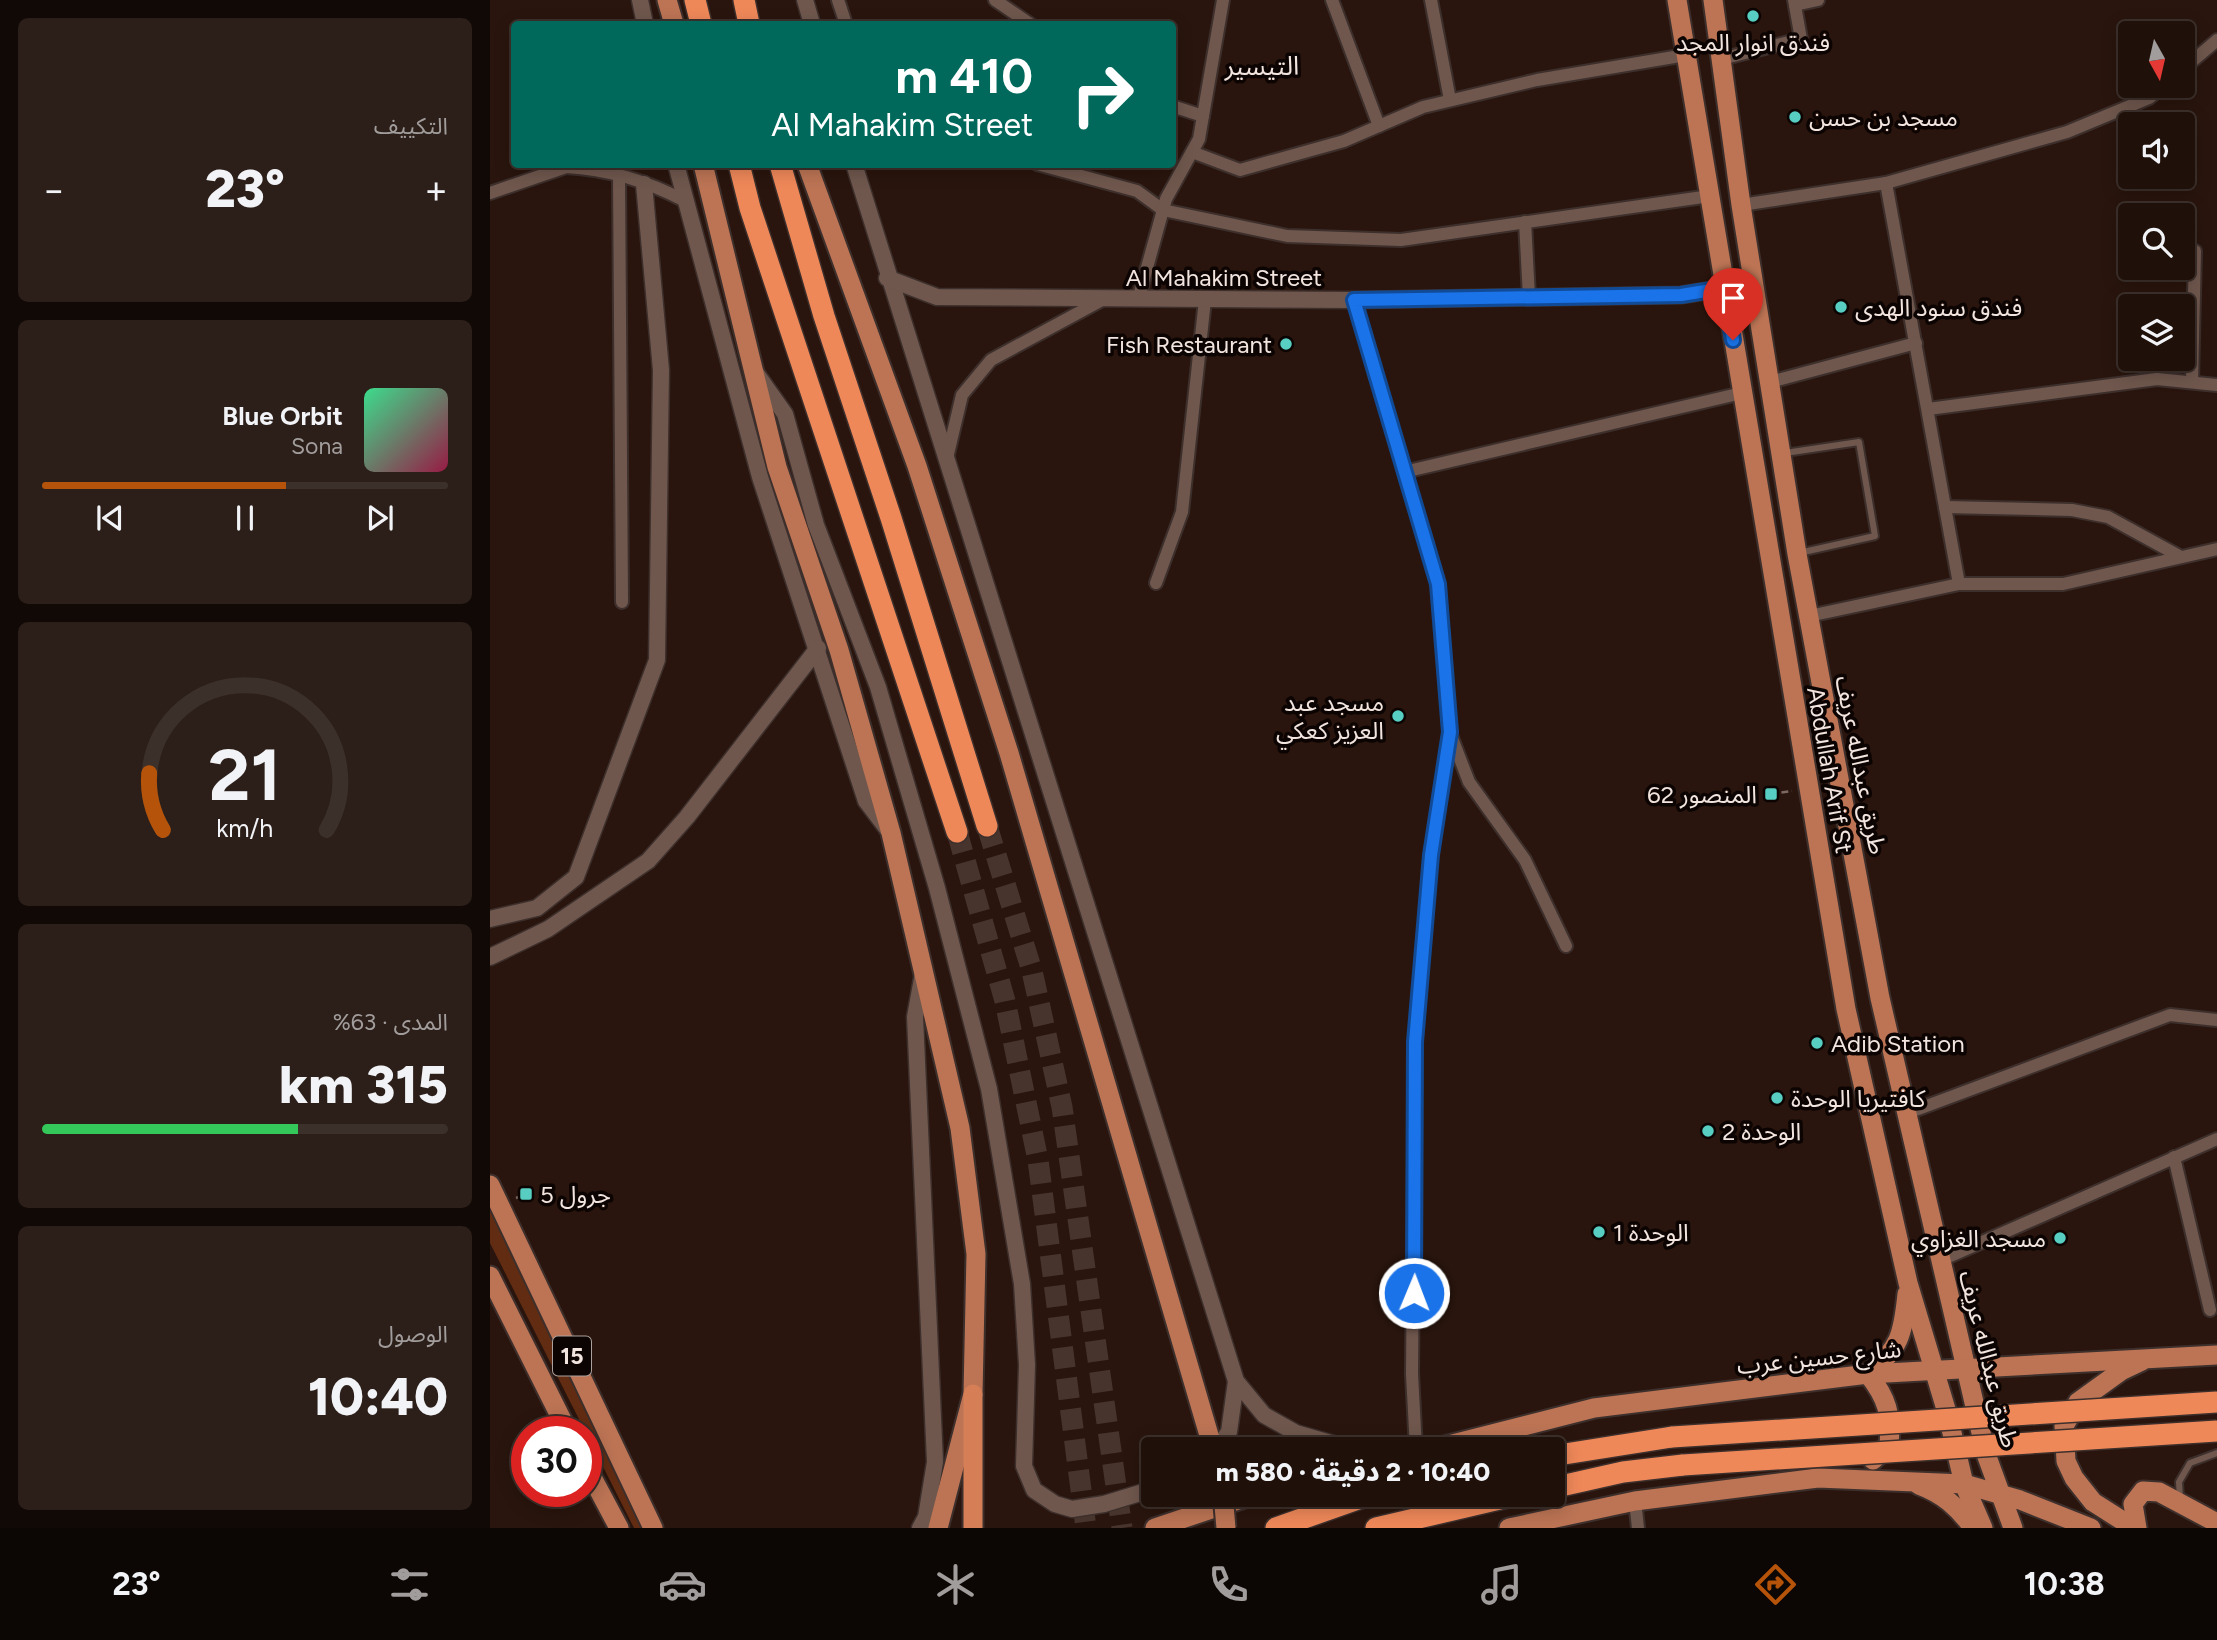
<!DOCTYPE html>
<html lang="ar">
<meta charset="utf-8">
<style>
body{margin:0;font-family:Figtree,"Noto Sans Arabic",sans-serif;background:#2c1e18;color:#f1f3f6;direction:rtl;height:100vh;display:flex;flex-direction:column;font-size:26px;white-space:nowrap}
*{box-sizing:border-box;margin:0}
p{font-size:23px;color:#a19d9c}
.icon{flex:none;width:38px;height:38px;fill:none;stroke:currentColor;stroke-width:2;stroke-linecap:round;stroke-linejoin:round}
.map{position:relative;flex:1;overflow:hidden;direction:ltr}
.drawer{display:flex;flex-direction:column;gap:18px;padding:18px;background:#110906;width:490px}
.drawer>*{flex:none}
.top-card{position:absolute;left:21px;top:21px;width:665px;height:147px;border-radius:7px;box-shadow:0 4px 18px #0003,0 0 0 2px #3c302b;direction:rtl;background:#00695c;color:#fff;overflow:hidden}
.needle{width:46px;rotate:172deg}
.fabs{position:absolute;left:1628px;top:21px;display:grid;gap:14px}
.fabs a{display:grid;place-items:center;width:77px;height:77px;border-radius:7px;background:#1f100a;box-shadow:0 4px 18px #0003,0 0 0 2px #3c302b;font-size:35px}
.speed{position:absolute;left:21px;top:1416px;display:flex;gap:14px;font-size:35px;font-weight:700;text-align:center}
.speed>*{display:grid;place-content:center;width:91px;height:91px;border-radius:50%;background:#1f100a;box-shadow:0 4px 18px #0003,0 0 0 2px #3c302b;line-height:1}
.speed .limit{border:10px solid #d22;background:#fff;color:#111}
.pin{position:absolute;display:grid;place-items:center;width:60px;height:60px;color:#fff;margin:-72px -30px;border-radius:50% 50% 50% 0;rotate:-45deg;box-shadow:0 0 7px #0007}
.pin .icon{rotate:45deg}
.me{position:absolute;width:77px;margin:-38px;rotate:1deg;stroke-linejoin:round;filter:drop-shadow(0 0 5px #0008)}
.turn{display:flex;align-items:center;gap:24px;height:147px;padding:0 28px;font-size:32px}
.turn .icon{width:91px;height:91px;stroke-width:2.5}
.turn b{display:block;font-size:49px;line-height:60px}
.big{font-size:52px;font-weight:800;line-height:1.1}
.drawer .widget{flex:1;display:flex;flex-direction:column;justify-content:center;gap:10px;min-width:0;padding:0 24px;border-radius:10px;background:#2c1e18}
.drawer .dial{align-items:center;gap:0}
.dial svg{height:182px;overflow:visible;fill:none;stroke:#3c302b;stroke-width:7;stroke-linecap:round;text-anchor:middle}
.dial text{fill:#f1f3f6;stroke:none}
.song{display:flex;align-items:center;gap:21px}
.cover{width:84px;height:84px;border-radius:10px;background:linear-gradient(135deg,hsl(150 70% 55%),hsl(340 70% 35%))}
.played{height:7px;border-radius:4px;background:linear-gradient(90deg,#b45309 60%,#3c302b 60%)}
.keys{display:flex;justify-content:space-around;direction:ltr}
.heat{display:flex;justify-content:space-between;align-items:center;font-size:38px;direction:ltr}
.charge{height:10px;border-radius:5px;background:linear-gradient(90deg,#34c759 63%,#3c302b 0)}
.trip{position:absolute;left:651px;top:1437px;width:424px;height:70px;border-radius:7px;background:#1f100a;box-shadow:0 4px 18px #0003,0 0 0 2px #3c302b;font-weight:800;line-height:70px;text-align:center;direction:rtl}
.menu{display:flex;height:112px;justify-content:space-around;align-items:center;background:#0c0604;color:#a19d9c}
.menu .icon{width:49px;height:49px}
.menu .on{color:#b45309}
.menu b{font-size:32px;color:#f1f3f6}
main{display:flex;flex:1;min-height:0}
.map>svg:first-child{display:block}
</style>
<main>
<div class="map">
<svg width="1727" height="1528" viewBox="0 0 1727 1528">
<rect width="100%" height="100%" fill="#29150d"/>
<polygon fill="#622c12" points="0,1207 153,1528 144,1528 0,1243"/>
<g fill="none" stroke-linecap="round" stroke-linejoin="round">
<g stroke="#47342c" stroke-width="21" stroke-dasharray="21 10" stroke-linecap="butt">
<polyline points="497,826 542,971 572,1107 632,1528"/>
<polyline points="467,832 515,1001 548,1160 596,1528"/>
</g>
<g stroke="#3d2f2c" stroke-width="10">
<g id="service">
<polyline points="1295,453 1369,442 1385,536 1309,553"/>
<polyline points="1690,1498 1689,1482 1700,1463 1727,1453"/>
</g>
</g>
<g stroke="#3d2f2c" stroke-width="16">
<g id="minor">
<polyline points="348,0 356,24"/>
<polyline points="505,0 540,24"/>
<polyline points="842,0 889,126"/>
<polyline points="941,0 960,100"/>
<polyline points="1305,5 1328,0"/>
<polyline points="1231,59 1311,39 1304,0"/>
<polyline points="1692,70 1727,40"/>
<polyline points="682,106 713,116"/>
<polyline points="702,152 750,170 854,141 933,107 1047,80 1196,55"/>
<polyline points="547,164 647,191 673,210 797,236 911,240 1220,196"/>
<path d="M76 167C117 169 159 182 195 201"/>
<polyline points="129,176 132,602"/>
<polyline points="1396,183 1469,584"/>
<polyline points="0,193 82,165"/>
<polyline points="1251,205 1396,183 1577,132 1659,98 1674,86"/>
<polyline points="1035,222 1039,297"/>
<polyline points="648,300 676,199 709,139 733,0"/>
<polyline points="864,300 948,584 960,732 941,854 925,1042 922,1374 926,1449"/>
<polyline points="1280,382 1426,343"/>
<polyline points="1702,382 1705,251"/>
<polyline points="1438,409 1667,379 1727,385"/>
<polyline points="457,458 472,395 501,360 612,300"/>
<polyline points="914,472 1252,393"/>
<polyline points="1455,507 1582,510 1618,517 1691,557"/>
<polyline points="666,583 692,512 715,300"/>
<polyline points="1319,616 1469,584 1573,584 1727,549"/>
<polyline points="960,733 979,782 1035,860 1076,946"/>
<polyline points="1415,1114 1680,1015 1727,1020"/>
<polyline points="1684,1157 1720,1310"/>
<polyline points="1449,1261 1727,1139"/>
<polyline points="1145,1501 1148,1528"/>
</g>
</g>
<g stroke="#3d2f2c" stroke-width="19">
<g id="tertiary">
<polyline points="150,0 155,24"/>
<polyline points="315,0 322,24"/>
<polyline points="186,164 270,477 376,801 398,830"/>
<polyline points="364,164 746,1381 774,1415 806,1433 861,1449"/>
<polyline points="397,278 447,297 864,300 1191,295 1235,288"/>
<polyline points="266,373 295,414 326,525 388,687 447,888 499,1089 532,1284 537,1365 534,1466 544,1490 565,1504 582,1509 614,1504 663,1489"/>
<polyline points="0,919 47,908 86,877 167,660 171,370 154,184"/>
<polyline points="0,957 58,929 158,861 197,817 328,648"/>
<polyline points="726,1449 739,1432 746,1381"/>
<polyline points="430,1528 436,1517 445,1462 425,1017 433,973"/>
</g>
</g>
<g stroke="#3d2f2c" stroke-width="23">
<g id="primary">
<polyline points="177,0 184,24"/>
<polyline points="1187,0 1356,1009 1418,1283 1458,1416 1474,1484 1493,1528"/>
<polyline points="1223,0 1251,205 1307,554 1390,998 1496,1454 1523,1528"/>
<polyline points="213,164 287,467 349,650 401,833 470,1128 486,1254 483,1394 448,1528"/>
<polyline points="317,164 427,466 519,753 723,1449"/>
<polyline points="0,1185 163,1528"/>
<polyline points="0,1276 78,1432"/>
<path d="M1378 1374C1397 1398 1402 1415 1399 1445L1383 1460"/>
<path d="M1378 1374C1410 1349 1413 1334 1417 1294"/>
<polyline points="943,1449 1104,1408 1378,1374 1727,1355"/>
<polyline points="96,1466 129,1528"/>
<path d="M1429 1485C1453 1494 1468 1507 1483 1528"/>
<polyline points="665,1528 766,1494"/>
<polyline points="1019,1528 1145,1501 1328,1478 1474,1484 1530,1500 1601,1528"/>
<polyline points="1644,1528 1603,1502 1584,1478 1576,1461 1574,1426 1588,1402 1631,1371 1652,1361"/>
<polyline points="1647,1528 1643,1504 1653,1491 1669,1492 1727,1523"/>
</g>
</g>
<g stroke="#3d2f2c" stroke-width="23">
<polyline id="trunk" points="483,1528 483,1394"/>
</g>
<g stroke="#3d2f2c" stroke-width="24">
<g id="motorway">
<polyline points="205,0 211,24"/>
<polyline points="254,0 259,24"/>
<polyline points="249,164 260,208 467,832"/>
<polyline points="290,164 334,316 401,518 497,826"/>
<polyline points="1062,1456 1182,1437"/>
<polyline points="1062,1488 1133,1472 1193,1465"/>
<polyline points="786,1528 882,1494"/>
<polyline points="886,1528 1031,1494"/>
</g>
</g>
<g stroke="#7a6861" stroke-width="2.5" stroke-dasharray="7 3.5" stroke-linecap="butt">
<polyline points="1360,743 1370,741"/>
<polyline points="1281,794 1302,791"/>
<polyline points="26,1198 36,1194"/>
</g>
<use href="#service" stroke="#6f574d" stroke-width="6"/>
<use href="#minor" stroke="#6f574d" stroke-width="12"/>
<use href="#tertiary" stroke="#6f574d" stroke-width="16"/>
<use href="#primary" stroke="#bc7454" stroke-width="19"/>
<use href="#trunk" stroke="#d67e56" stroke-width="19"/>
<use href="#motorway" stroke="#ef8859" stroke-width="21"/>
<g stroke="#3d2f2c" stroke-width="23" stroke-linecap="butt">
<polyline id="primary-bridge" points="733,1494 736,1528"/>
</g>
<g stroke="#3d2f2c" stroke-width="24" stroke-linecap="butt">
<g id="motorway-bridge">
<polyline points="1182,1437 1727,1402"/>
<polyline points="1193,1465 1727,1431"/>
</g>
</g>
<use href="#primary-bridge" stroke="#bc7454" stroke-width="19"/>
<use href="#motorway-bridge" stroke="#ef8859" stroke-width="21"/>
</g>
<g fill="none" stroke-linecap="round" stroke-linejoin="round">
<g stroke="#114b97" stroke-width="18">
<polyline id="route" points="924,1293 925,1042 941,855 960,732 948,584 864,300 1191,295 1234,288 1243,340"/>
</g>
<use href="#route" stroke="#1a73e8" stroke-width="12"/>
</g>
<g fill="#57cec1" stroke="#0b0402" stroke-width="2.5">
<circle cx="1263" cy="16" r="7"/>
<circle cx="1305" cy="117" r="7"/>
<circle cx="1351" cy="307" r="7"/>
<circle cx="796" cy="344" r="7"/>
<circle cx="908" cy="716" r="7"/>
<rect x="1274" y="787" width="14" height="14" rx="3.5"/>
<circle cx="1327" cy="1043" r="7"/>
<circle cx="1287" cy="1098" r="7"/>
<circle cx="1218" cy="1131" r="7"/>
<rect x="29" y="1187" width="14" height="14" rx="3.5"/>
<circle cx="1109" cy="1232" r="7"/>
<circle cx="1570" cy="1238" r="7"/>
</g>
<g text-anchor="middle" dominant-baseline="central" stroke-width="7" stroke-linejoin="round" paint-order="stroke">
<rect fill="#0b0402" stroke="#ada19c" stroke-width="2" x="63" y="1336.5" width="38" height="39" rx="5"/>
<g font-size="23" font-weight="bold" fill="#f2e4de">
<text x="82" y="1356">15</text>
</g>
<g font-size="24" fill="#f2e4de" stroke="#0b0402" text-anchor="start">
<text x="1263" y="42" text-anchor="middle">فندق انوار المجد</text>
<text x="1319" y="117">مسجد بن حسن</text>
<text x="1365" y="307">فندق سنود الهدى</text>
<text x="782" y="344" text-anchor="end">Fish Restaurant</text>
<text x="894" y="702" text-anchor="end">مسجد عبد<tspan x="894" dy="28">العزيز كعكي</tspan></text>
<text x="1267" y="794" text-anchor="end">المنصور 62</text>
<text x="1341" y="1043">Adib Station</text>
<text x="1301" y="1098">كافتيريا الوحدة</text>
<text x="1232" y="1131">الوحدة 2</text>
<text x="50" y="1194">جرول 5</text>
<text x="1123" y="1232">الوحدة 1</text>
<text x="1556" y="1238" text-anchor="end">مسجد الغزاوي</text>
</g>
<g font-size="24" fill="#f2e4de" stroke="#0b0402">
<text x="734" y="277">Al Mahakim Street</text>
<text transform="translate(1371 765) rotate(79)">طريق عبدالله عريف</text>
<text transform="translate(1340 770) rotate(80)">Abdullah Arif St</text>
<text transform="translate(1329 1357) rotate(-6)">شارع حسين عرب</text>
<text transform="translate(1499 1359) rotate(76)">طريق عبدالله عريف</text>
</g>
<g font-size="26" fill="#f2e4de" stroke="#0b0402">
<text x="772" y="66">التيسير</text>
</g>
</g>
</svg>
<div class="fabs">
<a><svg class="needle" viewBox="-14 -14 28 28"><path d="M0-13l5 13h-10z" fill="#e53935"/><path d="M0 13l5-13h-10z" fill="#a19d9c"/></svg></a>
<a><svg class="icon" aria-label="sound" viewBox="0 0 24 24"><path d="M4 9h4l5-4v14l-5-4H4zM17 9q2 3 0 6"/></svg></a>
<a><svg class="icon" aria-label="search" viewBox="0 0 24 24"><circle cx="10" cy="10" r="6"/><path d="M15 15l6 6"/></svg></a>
<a><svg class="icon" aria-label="layers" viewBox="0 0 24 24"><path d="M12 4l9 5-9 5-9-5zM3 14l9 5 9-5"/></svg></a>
</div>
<div class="speed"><div class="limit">30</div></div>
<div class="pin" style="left:1243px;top:340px;background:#d93025"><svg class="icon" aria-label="arrive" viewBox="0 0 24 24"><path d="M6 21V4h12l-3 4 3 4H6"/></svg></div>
<svg class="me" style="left:924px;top:1293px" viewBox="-20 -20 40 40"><circle r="17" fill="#1a73e8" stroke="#fff" stroke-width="3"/><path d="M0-11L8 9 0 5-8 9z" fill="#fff"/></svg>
<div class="trip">10:40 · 2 دقيقة · 580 m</div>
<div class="top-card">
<div class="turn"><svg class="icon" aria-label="right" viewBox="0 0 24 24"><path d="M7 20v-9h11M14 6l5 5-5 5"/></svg><div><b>410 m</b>Al Mahakim Street</div></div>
</div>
</div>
<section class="drawer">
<div class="widget"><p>التكييف</p>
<div class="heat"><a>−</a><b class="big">23°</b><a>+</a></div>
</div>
<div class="widget">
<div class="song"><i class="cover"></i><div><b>Blue Orbit</b><p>Sona</p></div></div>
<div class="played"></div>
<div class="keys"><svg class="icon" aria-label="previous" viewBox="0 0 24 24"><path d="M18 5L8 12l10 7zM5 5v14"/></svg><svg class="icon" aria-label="pause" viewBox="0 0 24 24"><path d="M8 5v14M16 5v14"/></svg><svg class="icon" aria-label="next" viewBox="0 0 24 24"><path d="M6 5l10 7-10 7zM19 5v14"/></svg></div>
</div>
<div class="widget dial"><svg viewBox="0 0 100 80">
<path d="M14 69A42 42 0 1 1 86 69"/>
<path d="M14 69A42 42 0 0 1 8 44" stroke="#b45309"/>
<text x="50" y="56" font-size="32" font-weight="700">21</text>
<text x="50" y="72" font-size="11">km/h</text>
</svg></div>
<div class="widget"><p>المدى · 63%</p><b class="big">315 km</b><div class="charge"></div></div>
<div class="widget"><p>الوصول</p><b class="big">10:40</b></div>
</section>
</main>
<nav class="menu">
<b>10:38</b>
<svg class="icon on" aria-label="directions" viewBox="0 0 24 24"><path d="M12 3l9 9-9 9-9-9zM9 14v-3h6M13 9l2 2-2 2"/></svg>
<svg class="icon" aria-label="music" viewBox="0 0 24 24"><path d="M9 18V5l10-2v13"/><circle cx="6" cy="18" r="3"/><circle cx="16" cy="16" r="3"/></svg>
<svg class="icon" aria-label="phone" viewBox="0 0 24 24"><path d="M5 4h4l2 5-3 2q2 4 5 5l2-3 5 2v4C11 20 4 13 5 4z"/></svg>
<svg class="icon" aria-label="climate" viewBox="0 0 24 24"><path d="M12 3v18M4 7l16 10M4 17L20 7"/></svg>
<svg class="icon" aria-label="car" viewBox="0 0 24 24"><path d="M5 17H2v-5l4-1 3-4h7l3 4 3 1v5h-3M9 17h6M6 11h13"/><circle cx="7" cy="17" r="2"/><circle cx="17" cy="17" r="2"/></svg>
<svg class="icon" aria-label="filters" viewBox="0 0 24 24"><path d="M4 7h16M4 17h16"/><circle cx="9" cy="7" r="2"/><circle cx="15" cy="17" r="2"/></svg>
<b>23°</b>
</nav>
